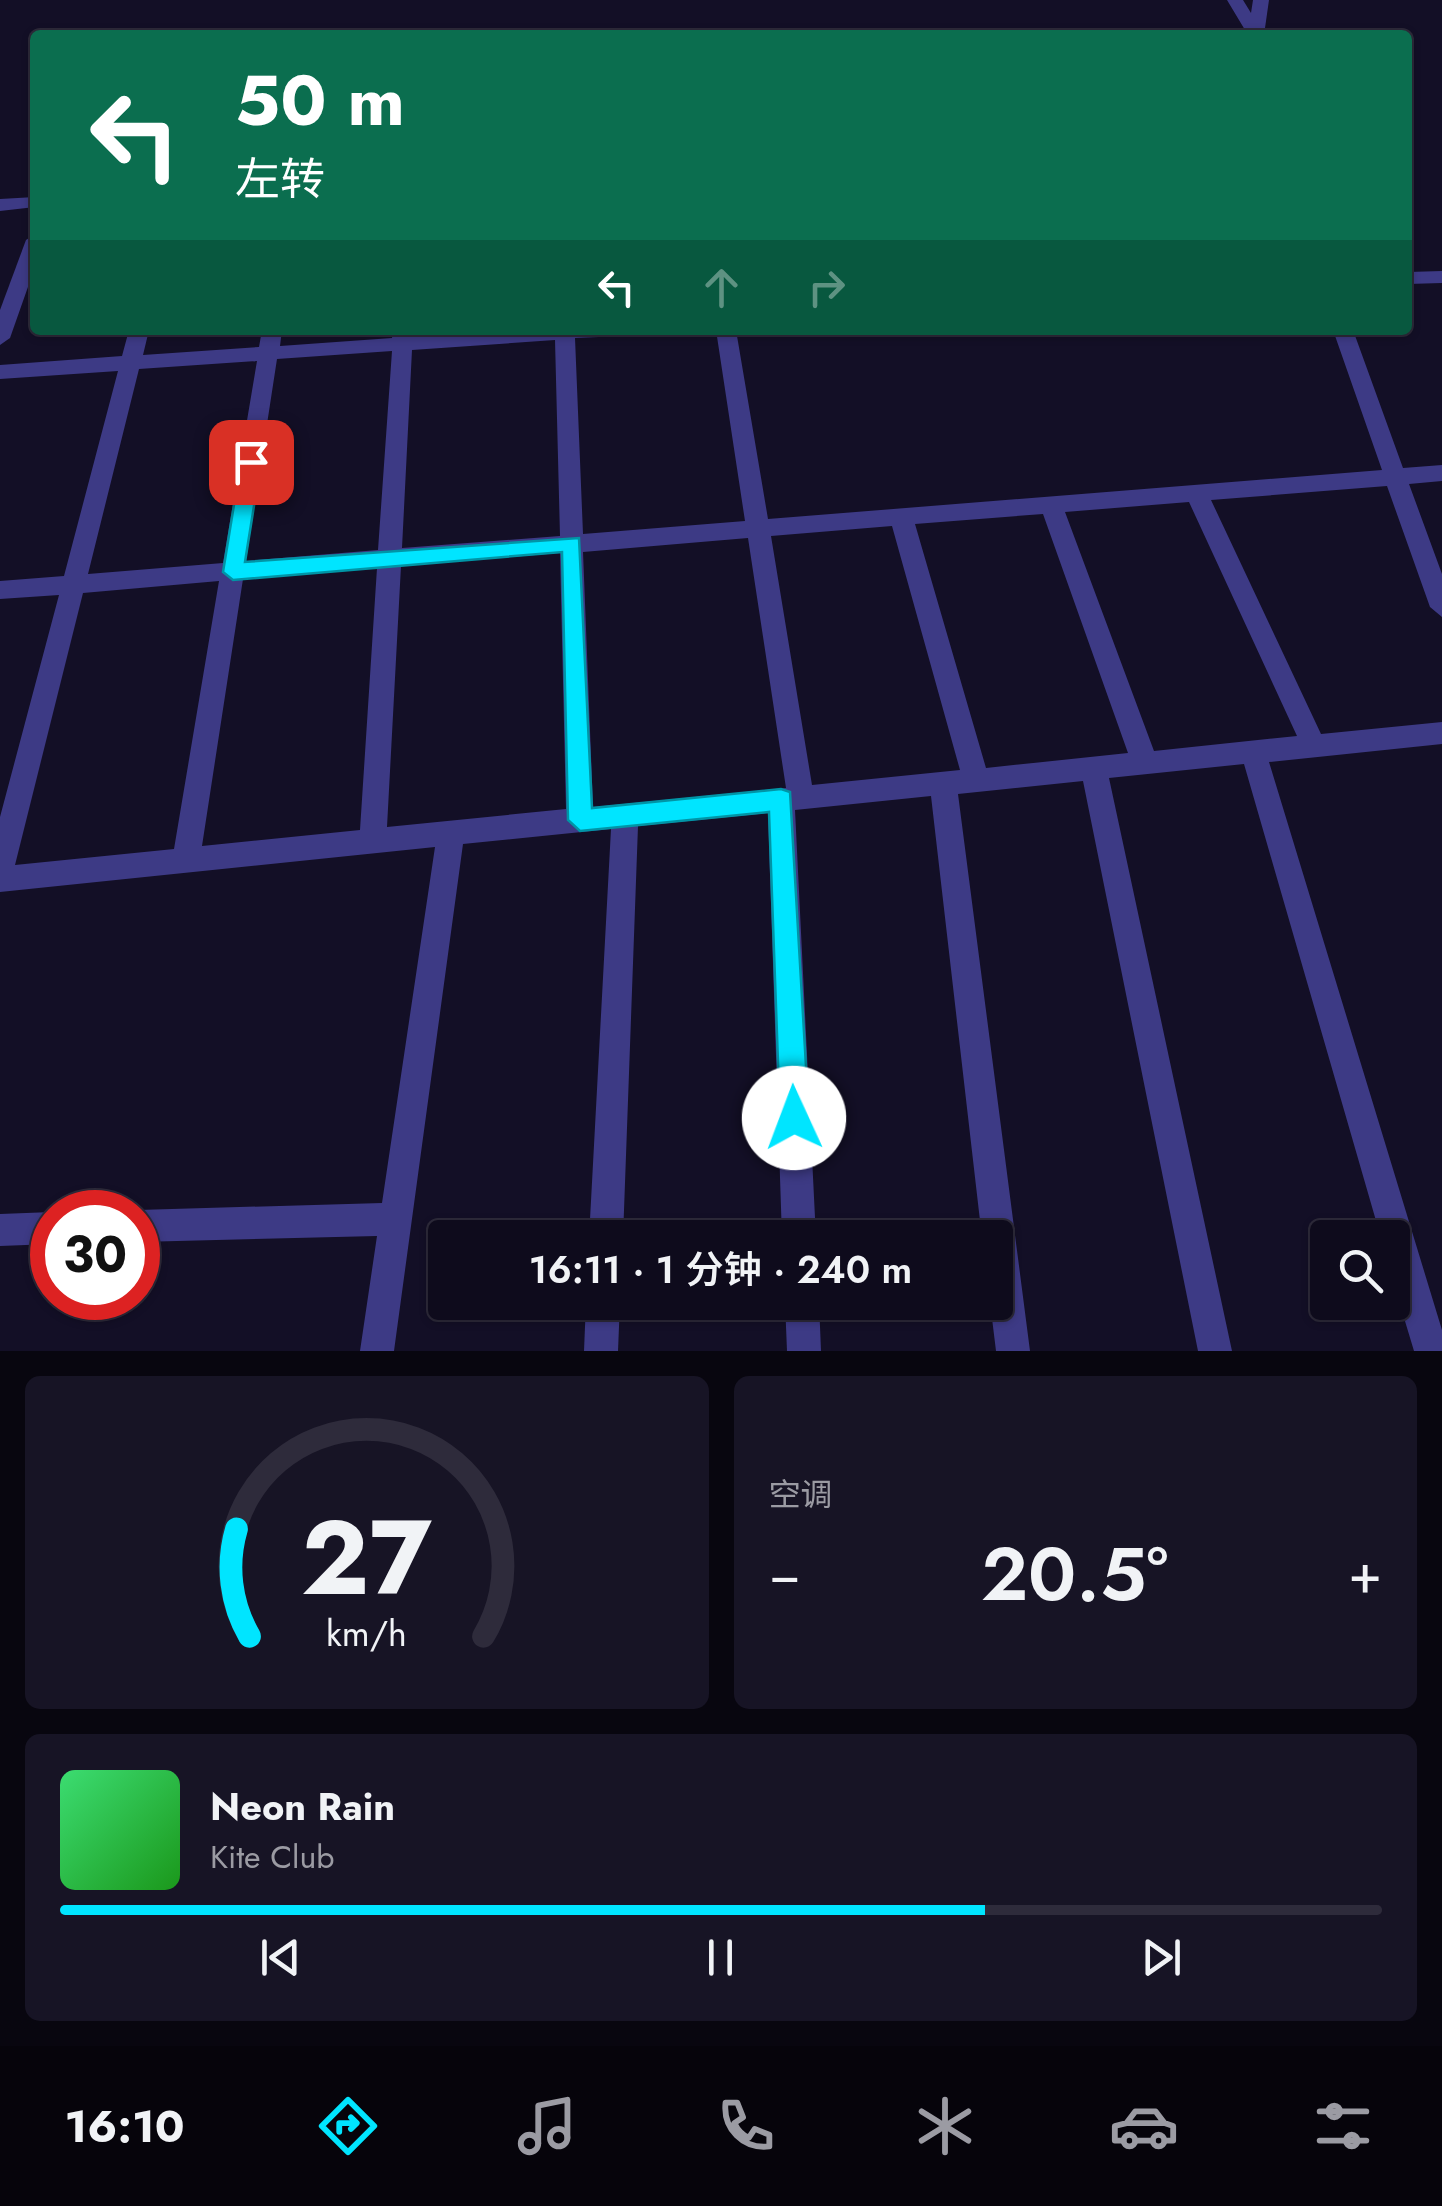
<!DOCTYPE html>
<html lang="zh">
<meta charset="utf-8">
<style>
body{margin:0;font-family:Jost,"Noto Sans SC",sans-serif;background:#171425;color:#f1f3f6;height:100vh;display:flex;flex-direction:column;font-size:38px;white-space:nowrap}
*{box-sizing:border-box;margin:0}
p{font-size:32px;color:#9b9ba3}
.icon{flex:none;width:55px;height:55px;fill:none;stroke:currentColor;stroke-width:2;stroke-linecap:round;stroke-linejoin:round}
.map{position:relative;height:1351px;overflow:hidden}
.details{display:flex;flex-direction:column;gap:25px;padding:25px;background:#08060f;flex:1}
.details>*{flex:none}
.banner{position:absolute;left:30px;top:30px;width:1382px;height:305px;border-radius:10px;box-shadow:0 2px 8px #0004,0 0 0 2px #2e2b3b;background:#0b6e4f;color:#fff;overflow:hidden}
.tools{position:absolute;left:1310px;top:1220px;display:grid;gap:20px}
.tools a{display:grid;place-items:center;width:100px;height:100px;border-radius:10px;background:#0e0b1c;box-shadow:0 2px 8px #0004,0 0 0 2px #2e2b3b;font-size:50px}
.speed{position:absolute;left:30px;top:1190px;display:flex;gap:20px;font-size:50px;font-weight:700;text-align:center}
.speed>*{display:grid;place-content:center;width:130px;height:130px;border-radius:50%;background:#0e0b1c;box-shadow:0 2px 8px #0004,0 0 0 2px #2e2b3b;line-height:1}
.speed .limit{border:15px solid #d22;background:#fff;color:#111}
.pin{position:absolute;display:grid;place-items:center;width:85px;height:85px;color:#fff;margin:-42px;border-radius:20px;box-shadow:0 5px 15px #0006}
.me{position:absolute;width:110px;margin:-55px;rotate:358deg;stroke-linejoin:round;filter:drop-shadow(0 0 8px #0008)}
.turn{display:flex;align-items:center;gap:35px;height:210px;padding:0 40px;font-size:45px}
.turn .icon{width:130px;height:130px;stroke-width:2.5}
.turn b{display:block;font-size:70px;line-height:85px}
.lanes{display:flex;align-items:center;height:95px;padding:0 40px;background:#0003;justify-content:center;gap:50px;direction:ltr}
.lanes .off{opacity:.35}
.big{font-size:75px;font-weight:600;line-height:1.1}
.details .widget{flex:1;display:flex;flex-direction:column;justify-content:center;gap:15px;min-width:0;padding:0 35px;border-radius:15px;background:#171425}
.details .dial{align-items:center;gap:0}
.dial svg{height:260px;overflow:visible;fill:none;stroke:#2e2b3b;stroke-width:7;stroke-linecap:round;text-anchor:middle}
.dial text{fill:#f1f3f6;stroke:none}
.song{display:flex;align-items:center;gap:30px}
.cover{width:120px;height:120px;border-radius:15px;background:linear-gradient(135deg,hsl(140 70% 55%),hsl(120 70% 35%))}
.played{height:10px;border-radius:5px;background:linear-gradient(90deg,#00e5ff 70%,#2e2b3b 70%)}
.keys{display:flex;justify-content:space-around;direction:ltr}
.heat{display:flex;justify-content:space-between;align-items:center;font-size:55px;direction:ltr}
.details .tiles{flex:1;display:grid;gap:25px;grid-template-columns:1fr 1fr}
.widget:last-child{grid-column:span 2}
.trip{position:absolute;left:428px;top:1220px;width:585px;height:100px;border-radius:10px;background:#0e0b1c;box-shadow:0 2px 8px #0004,0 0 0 2px #2e2b3b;font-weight:600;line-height:100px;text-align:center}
.menu{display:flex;height:160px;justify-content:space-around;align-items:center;background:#06040b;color:#9b9ba3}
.menu .icon{width:70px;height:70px}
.menu .selected{color:#00e5ff}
.menu b{font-size:45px;color:#f1f3f6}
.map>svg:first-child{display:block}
</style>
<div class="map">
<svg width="1442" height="1351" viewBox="0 0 1442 1351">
<rect width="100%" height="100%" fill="#130f26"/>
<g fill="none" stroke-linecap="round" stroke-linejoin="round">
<g fill="#3d3a85" fill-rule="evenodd">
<polygon points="1227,0 1243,0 1251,13 1253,0 1269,0 1264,35 1248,35"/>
<polygon points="35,197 35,207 0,211 0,199"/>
<polygon points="35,234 35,267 10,338 0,345 0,310 26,240"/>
<polygon points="1442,271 1442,283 1408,284 1408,272"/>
<path d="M129 330H149L143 355 259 347 262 330H282L280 346 392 338 393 330H413V336L503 330H609L599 337 575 338 583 534 745 521 716 330H736L768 519 1382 470 1333 330H1353L1403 468 1442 465V481L1409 484 1442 574V617L1430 607 1387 486 1211 500 1321 734 1442 722V744L1269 762 1442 1330V1351H1414L1392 1278V1238H1381L1244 764 1109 778 1232 1351H1198L1083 781 958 794 1030 1351H996L990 1302H995V1238H982L931 796 795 810 816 1238H782L768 813 638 826 623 1238H589L611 829 463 844 394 1351H360L377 1236 138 1242V1212H131L138 1210 382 1203 435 847 0 892V817L59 595 0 599V581L64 576 118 371 0 379V365L122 356ZM555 340 560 536 402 548 412 350ZM392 351 378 550 246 561 277 359ZM257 361 223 563 88 574 139 369ZM1189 502 1297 736 1154 751 1065 512ZM1043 514 1128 753 986 768 915 524ZM892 526 960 770 812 785 771 536ZM748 538 786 788 593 807 583 552ZM560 553 566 809 387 827 401 566ZM377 568 360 830 202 846 243 579ZM219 581 174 849 15 865 83 593Z"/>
<polygon points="52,1212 52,1244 0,1246 0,1214"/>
<polygon points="586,1302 620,1302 618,1351 584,1351"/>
<polygon points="785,1302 819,1302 821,1351 787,1351"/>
</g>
</g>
<polygon fill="#00e5ff" stroke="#0095a6" stroke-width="2.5" points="251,455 261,462 245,562 579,538 592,808 781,789 790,792 809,1118 804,1128 794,1133 784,1128 780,1118 769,812 580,831 568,820 562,552 233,580 223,572 241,462"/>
</svg>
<div class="tools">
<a><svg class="icon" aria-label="search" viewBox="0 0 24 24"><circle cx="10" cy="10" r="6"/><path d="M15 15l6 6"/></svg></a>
</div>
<div class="speed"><div class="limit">30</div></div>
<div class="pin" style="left:251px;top:462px;background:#d93025"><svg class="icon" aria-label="arrive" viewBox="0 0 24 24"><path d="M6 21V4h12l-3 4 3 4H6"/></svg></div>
<svg class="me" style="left:794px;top:1118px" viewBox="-20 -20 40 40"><circle r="19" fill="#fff"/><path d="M0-13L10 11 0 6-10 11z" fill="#00e5ff"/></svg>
<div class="trip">16:11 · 1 分钟 · 240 m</div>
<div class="banner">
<div class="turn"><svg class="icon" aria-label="left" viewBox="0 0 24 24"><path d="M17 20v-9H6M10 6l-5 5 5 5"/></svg><div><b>50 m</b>左转</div></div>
<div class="lanes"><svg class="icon" aria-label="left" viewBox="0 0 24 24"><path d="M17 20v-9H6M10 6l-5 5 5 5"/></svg><svg class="icon off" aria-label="ahead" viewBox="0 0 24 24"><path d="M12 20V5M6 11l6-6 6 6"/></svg><svg class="icon off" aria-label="right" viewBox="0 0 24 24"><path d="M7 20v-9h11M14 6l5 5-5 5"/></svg></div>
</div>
</div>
<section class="details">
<div class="tiles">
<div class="widget dial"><svg viewBox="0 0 100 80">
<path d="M14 69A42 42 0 1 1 86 69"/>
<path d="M14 69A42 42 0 0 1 10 36" stroke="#00e5ff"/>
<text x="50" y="56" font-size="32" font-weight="700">27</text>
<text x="50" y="72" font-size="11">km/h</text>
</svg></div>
<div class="widget"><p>空调</p>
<div class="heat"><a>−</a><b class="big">20.5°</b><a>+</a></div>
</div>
<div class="widget">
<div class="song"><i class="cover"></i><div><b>Neon Rain</b><p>Kite Club</p></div></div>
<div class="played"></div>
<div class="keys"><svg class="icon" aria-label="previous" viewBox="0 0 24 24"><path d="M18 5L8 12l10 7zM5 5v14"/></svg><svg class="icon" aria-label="pause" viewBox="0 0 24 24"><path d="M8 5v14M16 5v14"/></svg><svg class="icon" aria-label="next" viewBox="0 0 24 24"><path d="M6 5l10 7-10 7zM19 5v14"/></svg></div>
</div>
</div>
</section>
<nav class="menu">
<b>16:10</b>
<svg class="icon selected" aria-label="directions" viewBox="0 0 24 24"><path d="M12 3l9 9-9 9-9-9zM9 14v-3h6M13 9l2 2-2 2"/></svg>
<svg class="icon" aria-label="music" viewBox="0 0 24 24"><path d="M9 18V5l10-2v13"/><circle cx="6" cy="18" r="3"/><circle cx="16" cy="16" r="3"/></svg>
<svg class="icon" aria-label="phone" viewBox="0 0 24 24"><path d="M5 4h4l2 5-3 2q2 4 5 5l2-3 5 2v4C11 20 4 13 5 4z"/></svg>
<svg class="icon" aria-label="climate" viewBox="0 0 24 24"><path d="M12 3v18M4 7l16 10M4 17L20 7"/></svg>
<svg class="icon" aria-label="car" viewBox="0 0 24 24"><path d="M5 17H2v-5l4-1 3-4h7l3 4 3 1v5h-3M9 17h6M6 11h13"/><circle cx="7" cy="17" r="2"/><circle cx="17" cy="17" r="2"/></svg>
<svg class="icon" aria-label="filters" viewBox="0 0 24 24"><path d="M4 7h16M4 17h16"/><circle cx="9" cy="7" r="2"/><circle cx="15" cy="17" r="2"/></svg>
</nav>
